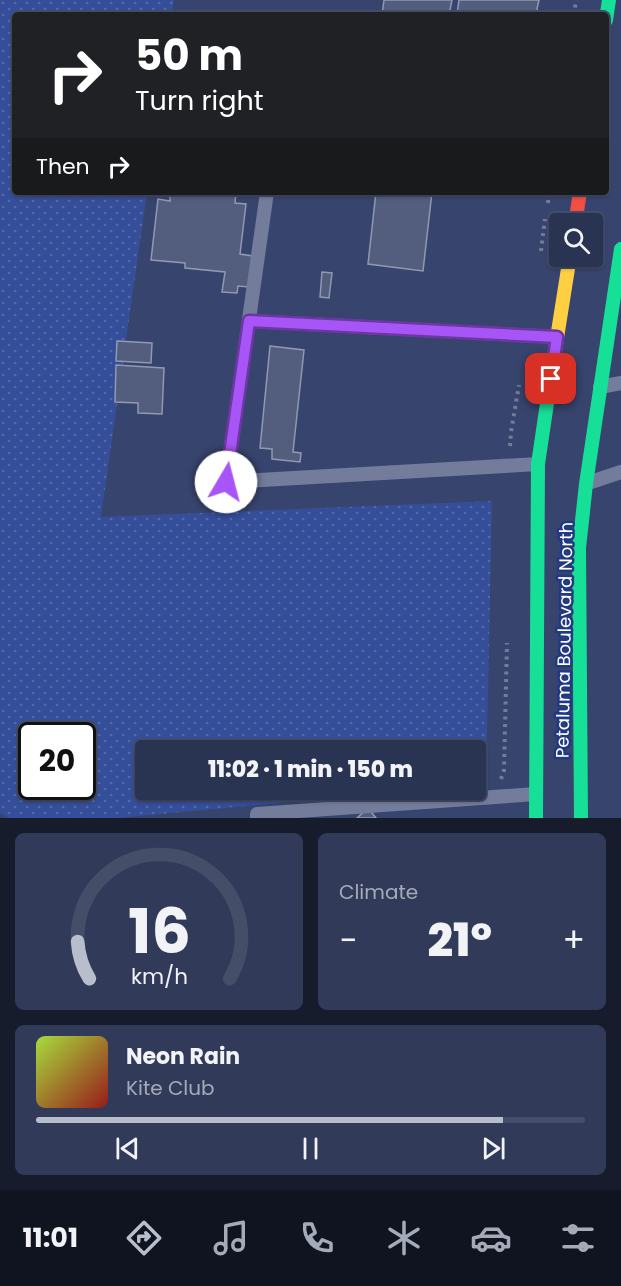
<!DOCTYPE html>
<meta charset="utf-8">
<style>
body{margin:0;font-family:Poppins,sans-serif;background:#313b59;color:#f1f3f6;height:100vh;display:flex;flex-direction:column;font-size:22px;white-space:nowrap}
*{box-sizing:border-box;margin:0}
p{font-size:20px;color:#a5aab8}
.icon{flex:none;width:33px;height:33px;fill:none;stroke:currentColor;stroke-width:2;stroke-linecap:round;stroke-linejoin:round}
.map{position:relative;height:818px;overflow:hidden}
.side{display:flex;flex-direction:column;gap:15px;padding:15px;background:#171c2d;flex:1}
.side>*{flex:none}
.hud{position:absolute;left:12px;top:12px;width:597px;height:183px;border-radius:6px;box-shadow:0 2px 4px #0004,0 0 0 2px #454e69;background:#202124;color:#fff;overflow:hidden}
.controls{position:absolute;left:549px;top:213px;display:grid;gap:12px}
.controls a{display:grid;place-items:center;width:54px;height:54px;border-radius:6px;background:#293352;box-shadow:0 2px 4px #0004,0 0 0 2px #454e69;font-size:30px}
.speed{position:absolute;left:18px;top:722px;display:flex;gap:12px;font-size:30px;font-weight:700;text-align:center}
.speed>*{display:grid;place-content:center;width:78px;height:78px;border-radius:50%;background:#293352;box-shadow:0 2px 4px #0004,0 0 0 2px #454e69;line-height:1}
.speed .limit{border:3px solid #111;border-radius:9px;background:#fff;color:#111}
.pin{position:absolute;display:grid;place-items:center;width:51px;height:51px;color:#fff;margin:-26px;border-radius:12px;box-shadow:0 3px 9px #0006}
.me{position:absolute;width:66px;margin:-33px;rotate:8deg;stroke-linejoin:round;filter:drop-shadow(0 0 4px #0008)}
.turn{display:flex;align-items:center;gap:21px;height:126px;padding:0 24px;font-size:27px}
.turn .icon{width:78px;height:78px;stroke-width:2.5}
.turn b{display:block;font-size:42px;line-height:51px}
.then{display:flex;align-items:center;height:57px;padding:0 24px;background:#0003;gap:12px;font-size:22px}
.big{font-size:45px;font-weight:800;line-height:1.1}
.side .widget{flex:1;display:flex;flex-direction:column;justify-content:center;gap:9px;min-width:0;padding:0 21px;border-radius:9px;background:#313b59}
.side .dial{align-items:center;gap:0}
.dial svg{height:156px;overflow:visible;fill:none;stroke:#454e69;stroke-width:7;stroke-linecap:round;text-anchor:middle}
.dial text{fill:#f1f3f6;stroke:none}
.song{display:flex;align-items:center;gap:18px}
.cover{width:72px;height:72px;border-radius:9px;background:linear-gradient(135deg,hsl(80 70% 55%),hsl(0 70% 35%))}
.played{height:6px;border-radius:3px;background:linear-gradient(90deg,#b9becc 85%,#454e69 85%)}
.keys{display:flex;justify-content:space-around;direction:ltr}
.heat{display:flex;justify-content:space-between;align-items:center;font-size:33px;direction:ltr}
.side .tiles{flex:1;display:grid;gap:15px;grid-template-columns:1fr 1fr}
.widget:last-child{grid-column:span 2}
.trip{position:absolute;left:135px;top:740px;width:351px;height:60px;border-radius:6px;background:#293352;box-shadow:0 2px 4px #0004,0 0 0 2px #454e69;font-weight:800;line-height:60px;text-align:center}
.dock{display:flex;height:96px;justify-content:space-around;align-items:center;background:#101421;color:#a5aab8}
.dock .icon{width:42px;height:42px}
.dock .active{color:#b9becc}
.dock b{font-size:27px;color:#f1f3f6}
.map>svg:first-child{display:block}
</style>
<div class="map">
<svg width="621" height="818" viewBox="0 0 621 818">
<defs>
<pattern id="grass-dots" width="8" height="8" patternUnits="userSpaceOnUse" patternTransform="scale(1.5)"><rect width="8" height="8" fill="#354e9a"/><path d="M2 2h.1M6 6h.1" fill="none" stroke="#5369a9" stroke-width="1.8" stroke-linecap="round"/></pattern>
</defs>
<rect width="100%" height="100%" fill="#37446d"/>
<path fill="url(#grass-dots)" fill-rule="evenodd" d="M0 0H174L172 15H15V192H147L101 517 492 501 486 783 476 785V750H146V789H428L118 818H9L0 813ZM32 735H82V786H32Z"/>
<g fill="#535d7e" stroke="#9199b1" stroke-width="1.5">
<polygon points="384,0 452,0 449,15 382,15"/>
<polygon points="459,0 539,0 537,9 540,15 459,15 457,14"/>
<polygon points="170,192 236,192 235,203 246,204 240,254 253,256 249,287 238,286 237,293 222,292 225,272 185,268 185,263 151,260 158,199 170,201"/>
<polygon points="376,192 432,192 423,271 368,264"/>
<polygon points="322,272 332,273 329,298 320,297"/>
<polygon points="117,341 152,343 151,363 116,361"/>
<polygon points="270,346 304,350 293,452 301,453 300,462 272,459 272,449 260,448"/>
<polygon points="116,365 164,368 162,414 138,413 138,403 115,402"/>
<polygon points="368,808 376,818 357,818"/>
</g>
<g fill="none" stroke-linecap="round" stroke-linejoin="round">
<g stroke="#737c9b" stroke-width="4" stroke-dasharray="3 4.5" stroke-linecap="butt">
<polyline points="574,15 576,0"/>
<polyline points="548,203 549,192"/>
<polyline points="541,251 545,219"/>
<polyline points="510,446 511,432 519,385"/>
<polyline points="501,779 504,770 507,643"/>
</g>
<g stroke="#737c9b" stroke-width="14">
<polyline points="267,192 226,482 538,464"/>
<polyline points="249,321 557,337"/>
<polyline points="600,387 621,383"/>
<polyline points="588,483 621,472"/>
<polyline points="257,818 257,814 536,794"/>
</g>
<g stroke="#16e098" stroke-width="14">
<polyline points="606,20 609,0"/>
<polyline points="536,818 538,464 553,363"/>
<polyline points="581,818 579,548 586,484 621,249"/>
</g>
<polyline stroke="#ffcf43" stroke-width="14" points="553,363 570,256"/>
<polyline stroke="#f24e42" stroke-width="14" points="575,224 580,192"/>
</g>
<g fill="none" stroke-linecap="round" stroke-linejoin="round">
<g stroke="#6d37a1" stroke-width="15">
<polyline id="route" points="226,482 249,321 557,337 551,379"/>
</g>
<use href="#route" stroke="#a855f7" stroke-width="10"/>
</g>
<g text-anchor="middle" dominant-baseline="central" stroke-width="5" stroke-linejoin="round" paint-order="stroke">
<g font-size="18" fill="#fff" stroke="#213883">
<text transform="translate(564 640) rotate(-89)">Petaluma Boulevard North</text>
</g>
</g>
</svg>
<div class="controls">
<a><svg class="icon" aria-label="search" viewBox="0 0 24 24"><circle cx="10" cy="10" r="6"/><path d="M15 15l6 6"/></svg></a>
</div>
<div class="speed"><div class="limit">20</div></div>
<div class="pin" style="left:551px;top:379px;background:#d93025"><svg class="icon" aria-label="arrive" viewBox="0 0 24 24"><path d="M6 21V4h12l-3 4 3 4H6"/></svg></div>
<svg class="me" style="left:226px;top:482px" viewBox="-20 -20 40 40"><circle r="19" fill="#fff"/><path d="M0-13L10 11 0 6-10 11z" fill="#a855f7"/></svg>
<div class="trip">11:02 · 1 min · 150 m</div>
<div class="hud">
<div class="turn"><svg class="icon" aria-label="right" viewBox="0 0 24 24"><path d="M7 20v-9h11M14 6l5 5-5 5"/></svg><div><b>50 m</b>Turn right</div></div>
<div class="then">Then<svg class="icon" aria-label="right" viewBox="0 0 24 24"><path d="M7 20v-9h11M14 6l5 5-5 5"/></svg></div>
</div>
</div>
<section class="side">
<div class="tiles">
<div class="widget dial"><svg viewBox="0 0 100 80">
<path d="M14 69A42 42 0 1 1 86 69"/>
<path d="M14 69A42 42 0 0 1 8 50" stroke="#b9becc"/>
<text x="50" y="56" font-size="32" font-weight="700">16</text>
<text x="50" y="72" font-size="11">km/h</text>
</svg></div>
<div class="widget"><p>Climate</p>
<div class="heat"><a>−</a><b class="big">21°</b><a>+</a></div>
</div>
<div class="widget">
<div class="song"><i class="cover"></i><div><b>Neon Rain</b><p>Kite Club</p></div></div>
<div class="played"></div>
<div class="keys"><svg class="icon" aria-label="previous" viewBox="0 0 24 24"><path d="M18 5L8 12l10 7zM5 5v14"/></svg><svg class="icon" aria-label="pause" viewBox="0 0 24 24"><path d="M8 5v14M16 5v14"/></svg><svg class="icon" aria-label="next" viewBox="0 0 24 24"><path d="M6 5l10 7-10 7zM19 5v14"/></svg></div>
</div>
</div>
</section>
<nav class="dock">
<b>11:01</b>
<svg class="icon active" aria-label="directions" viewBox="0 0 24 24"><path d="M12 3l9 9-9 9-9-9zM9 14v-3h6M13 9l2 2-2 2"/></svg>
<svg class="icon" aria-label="music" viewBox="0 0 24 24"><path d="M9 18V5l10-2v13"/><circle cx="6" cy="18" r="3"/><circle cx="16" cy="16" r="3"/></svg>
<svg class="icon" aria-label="phone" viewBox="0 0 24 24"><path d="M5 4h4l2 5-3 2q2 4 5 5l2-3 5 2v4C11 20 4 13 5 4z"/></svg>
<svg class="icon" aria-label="climate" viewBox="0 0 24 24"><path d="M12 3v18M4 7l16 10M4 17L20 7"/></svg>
<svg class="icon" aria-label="car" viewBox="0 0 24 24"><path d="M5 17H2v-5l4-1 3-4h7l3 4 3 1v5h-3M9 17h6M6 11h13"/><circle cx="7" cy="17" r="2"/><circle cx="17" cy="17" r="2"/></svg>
<svg class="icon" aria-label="filters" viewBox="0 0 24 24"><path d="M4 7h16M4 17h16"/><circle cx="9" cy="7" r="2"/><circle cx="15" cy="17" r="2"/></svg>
</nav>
